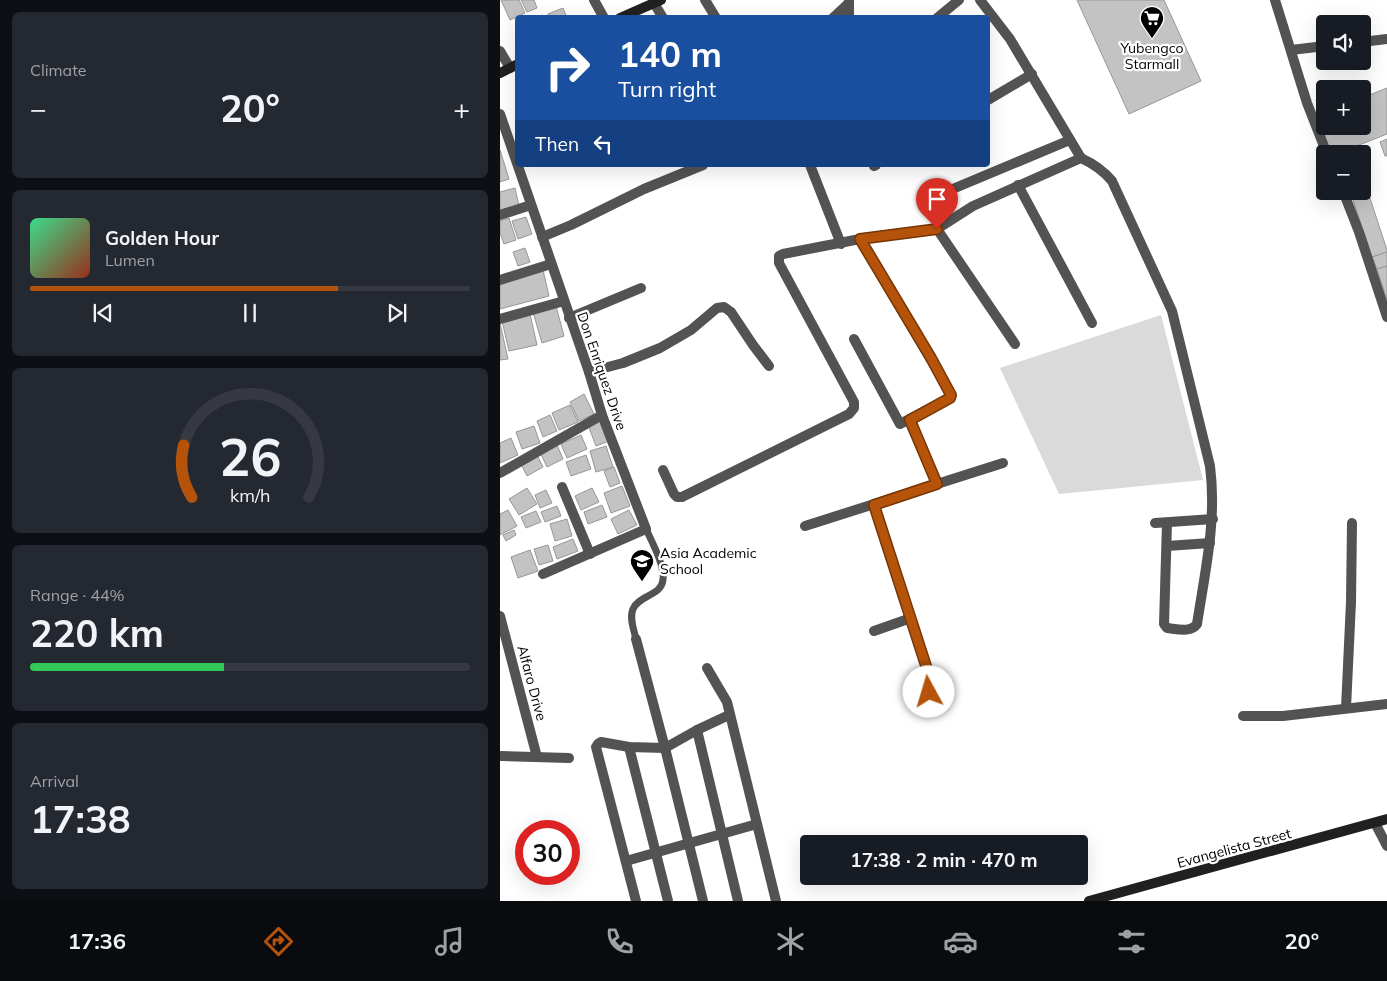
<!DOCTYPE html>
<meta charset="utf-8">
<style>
body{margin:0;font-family:Mulish,sans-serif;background:#242831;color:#f1f3f6;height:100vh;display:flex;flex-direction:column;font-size:19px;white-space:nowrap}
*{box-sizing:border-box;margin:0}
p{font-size:16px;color:#9ea1a6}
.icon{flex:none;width:28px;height:28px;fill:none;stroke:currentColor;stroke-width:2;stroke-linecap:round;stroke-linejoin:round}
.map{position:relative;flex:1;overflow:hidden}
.details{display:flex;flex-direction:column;gap:12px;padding:12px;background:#0d0f14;width:500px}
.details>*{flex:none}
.banner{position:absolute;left:15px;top:15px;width:475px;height:152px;border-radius:5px;box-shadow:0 5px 20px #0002;background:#1a4fa0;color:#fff;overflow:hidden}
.controls{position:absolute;left:816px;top:15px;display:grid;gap:10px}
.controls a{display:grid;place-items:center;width:55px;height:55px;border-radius:5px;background:#171b24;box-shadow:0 5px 20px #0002;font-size:25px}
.speed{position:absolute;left:15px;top:820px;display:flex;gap:10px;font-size:25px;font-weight:700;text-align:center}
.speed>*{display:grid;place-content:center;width:65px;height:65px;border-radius:50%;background:#171b24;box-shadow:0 5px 20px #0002;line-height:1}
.speed .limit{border:8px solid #d22;background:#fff;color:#111}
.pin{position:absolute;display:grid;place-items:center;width:42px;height:42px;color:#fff;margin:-51px -21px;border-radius:50% 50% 50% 0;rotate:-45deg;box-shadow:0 0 5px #0007}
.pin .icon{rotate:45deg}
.me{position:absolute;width:55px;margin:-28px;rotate:354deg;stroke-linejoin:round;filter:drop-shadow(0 0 4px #0008)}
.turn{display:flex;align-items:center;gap:18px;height:105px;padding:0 20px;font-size:22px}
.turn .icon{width:65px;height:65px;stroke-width:2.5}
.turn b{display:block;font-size:35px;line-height:42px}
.then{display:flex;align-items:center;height:48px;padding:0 20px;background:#0003;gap:10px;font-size:19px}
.big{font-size:38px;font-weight:700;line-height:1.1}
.details .widget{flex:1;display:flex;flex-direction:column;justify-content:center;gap:8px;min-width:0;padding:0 18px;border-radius:8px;background:#242831}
.details .dial{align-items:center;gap:0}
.dial svg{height:130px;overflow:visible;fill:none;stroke:#363941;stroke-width:7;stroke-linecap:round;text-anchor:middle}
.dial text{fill:#f1f3f6;stroke:none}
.song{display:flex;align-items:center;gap:15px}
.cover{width:60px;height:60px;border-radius:8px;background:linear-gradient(135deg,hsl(150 70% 55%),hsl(10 70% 35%))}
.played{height:5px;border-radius:2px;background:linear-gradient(90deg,#b45309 70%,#363941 70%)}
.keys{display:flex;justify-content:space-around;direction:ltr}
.heat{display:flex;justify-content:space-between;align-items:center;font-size:28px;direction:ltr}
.charge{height:8px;border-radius:4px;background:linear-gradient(90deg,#34c759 44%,#363941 0)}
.trip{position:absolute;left:300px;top:835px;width:288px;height:50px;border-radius:5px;background:#171b24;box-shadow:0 5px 20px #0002;font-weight:700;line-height:50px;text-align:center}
.tab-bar{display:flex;height:80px;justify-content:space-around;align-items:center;background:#090b0e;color:#9ea1a6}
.tab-bar .icon{width:35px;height:35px}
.tab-bar .current{color:#b45309}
.tab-bar b{font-size:22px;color:#f1f3f6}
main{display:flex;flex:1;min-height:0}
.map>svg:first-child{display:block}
</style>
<main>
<section class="details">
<div class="widget"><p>Climate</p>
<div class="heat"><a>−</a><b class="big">20°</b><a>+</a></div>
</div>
<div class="widget">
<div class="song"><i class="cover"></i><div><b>Golden Hour</b><p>Lumen</p></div></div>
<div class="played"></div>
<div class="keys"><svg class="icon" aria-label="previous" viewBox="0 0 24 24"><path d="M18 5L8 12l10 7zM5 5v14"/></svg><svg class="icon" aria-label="pause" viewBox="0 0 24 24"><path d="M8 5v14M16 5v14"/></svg><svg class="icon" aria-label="next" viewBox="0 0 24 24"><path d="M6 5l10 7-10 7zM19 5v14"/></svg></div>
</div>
<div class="widget dial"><svg viewBox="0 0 100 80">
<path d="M14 69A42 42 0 1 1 86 69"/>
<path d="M14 69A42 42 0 0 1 9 37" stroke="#b45309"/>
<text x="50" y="56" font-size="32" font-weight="700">26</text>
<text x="50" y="72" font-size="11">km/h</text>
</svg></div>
<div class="widget"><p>Range · 44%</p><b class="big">220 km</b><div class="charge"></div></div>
<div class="widget"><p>Arrival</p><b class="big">17:38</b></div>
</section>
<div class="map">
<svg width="887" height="901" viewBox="0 0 887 901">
<rect width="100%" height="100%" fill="#fff"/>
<polygon fill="#dadada" points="661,315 703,480 559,494 500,368"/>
<g fill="#c3c3c3" stroke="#979797">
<polygon points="1,0 19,0 25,13 10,20"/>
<polygon points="21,0 34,0 37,8 27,12"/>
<polygon points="577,0 664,0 701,81 629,114"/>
<polygon points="63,8 67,18 49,18 48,14"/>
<polygon points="887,88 887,134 836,154 831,154 816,115 825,112 825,126 862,126 862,98"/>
<polygon points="887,139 887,156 885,156 880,142"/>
<polygon points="0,150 9,179 0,182"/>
<polygon points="865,183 887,250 887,252 872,257 850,191 862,191 862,184"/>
<polygon points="15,188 19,206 0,210 0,192"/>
<polygon points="26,217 32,234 18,239 12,221"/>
<polygon points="9,218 16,240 4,244 0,233 0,221"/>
<polygon points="25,248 30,262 18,266 13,252"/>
<polygon points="887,252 887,266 877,269 872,257"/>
<polygon points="887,266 887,300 877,269"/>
<polygon points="43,270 49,296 0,309 0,282"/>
<polygon points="56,306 64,336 42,343 33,312"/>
<polygon points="30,314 37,345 9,351 2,321"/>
<polygon points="0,323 8,359 0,360"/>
<polygon points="84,394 94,414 79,421 70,402"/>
<polygon points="70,405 78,422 59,430 52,413"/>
<polygon points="50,415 57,431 43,437 37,421"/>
<polygon points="101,420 109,441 96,446 88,425"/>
<polygon points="34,426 40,443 22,449 16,432"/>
<polygon points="81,435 87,449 67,458 61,444"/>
<polygon points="11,438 18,455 0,463 0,443"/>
<polygon points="57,445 63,459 47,467 40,452"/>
<polygon points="106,446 113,467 96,472 90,451"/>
<polygon points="36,453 43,467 27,476 20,462"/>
<polygon points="86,455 91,469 71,476 66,462"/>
<polygon points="114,467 120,483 110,487 104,471"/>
<polygon points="122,486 130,506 111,513 104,493"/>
<polygon points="27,488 37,504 19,515 9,499"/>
<polygon points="92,488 99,502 81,510 75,496"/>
<polygon points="46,490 52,503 40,508 35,495"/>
<polygon points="102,505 107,517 88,524 84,512"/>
<polygon points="57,506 61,516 45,522 41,512"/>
<polygon points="8,510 17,526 0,535 0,514"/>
<polygon points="129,510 137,525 118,534 111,519"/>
<polygon points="36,511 41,522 26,528 21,517"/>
<polygon points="67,519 72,536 55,541 50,524"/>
<polygon points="14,530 16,535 6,541 3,535"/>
<polygon points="73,539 78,551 57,559 53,547"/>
<polygon points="48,545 53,561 39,565 34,549"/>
<polygon points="30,550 38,571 18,578 11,557"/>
</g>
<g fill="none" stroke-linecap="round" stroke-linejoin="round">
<path stroke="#535353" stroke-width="7" d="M136 639C134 630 129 618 133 609 139 595 161 596 163 580 165 566 152 542 146 529"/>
<g stroke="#535353" stroke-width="10">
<polyline points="94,0 104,18"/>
<polyline points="205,0 216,18"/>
<polyline points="349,0 349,18"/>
<path d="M480 0 510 39 581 158C594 164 603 170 612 181L672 311 710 466C717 520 705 572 697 624 691 633 677 629 667 628L664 624 667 523"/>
<polyline points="775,0 807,103 827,154"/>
<polyline points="154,3 163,18"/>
<polyline points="333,18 349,3"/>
<polyline points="437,18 459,0"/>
<polyline points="862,42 887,39"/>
<polyline points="791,50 825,46"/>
<polyline points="0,51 10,68"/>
<polyline points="488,100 532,74"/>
<polyline points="0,114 89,372 102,415 146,529 43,574"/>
<polyline points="310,165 341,244"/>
<polyline points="374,166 376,165"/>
<polyline points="518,185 592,323"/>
<polyline points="455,188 570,140"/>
<polyline points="843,191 859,232 887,317"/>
<polyline points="0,215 31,205"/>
<polyline points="42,237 71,225 144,189 203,165"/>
<polyline points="0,280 51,264"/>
<polyline points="69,318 141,288"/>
<polyline points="0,319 64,301"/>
<polyline points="354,339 400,424 450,398 450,392 360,239"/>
<polyline points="515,344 437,229 473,206 581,158"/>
<polyline points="89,372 123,363 160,348 191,330 217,308 224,307 231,312 253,345 269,366"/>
<polyline points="163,470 174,494 177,497 182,497 349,414 354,408 354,402 279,263 279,256 283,254 360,239 437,229"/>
<polyline points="0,473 102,415"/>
<polyline points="437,484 503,463"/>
<polyline points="62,487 90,554"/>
<polyline points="374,505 428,672 429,692 424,707"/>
<polyline points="655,523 713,519"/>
<polyline points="305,526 437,484 409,420"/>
<polyline points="667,546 710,543"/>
<polyline points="0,616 37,757"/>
<polyline points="374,631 411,618"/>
<polyline points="136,639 165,748 203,901"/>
<polyline points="207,668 227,702 276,901"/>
<polyline points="846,708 851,602 852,523"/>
<polyline points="743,716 783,716 887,704"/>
<polyline points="197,730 238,901"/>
<polyline points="129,747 168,901"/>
<polyline points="0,756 69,758"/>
<polyline points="875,823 887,846"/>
<polyline points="126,861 257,824"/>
<polyline points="136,901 96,747 98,744 101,742 129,747 165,748 197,730 229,715"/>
</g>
<g stroke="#202020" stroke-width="10">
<polyline points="120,18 161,0"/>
<polyline points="0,73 18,64"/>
<polyline points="589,901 887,819"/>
</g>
</g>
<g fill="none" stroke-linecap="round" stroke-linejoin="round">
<g stroke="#753606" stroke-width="12">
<polyline id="route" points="429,692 428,672 374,505 437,484 410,420 450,398 451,395 431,358 360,239 437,229"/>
</g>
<use href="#route" stroke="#b45309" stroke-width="9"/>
</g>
<defs>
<g id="supermarket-pin" transform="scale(1.25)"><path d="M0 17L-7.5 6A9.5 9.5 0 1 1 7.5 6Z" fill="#000" stroke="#fff"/><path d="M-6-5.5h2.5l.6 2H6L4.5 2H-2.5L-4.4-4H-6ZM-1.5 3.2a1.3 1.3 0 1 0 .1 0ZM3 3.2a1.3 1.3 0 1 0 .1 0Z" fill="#fff"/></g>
<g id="school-pin" transform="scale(1.25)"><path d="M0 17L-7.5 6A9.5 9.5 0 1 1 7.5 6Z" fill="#000" stroke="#fff"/><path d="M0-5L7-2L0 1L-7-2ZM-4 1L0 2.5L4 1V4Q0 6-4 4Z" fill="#fff"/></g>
</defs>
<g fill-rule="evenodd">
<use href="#supermarket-pin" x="652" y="18"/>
<use href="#school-pin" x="142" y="561"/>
</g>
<g text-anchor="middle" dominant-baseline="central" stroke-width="4.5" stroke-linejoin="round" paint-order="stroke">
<g font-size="14" fill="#000" stroke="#fff">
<text x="652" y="48">Yubengco<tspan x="652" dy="16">Starmall</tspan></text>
<text x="160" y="553" text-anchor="start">Asia Academic<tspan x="160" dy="16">School</tspan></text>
</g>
<g font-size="14" fill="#000" stroke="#fff">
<text transform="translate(102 371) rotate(71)">Don Enriquez Drive</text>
<text transform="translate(32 683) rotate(75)">Alfaro Drive</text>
<text transform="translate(734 848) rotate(-15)">Evangelista Street</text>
</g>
</g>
</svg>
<div class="controls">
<a><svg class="icon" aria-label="sound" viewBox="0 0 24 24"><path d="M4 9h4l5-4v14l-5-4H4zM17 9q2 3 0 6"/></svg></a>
<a>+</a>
<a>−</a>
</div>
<div class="speed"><div class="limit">30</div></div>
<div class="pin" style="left:437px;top:229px;background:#d93025"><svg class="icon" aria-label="arrive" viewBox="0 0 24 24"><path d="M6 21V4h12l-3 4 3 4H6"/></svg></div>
<svg class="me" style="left:429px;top:692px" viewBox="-20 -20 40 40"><circle r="19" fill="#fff"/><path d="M0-13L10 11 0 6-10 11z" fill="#b45309"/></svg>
<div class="trip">17:38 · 2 min · 470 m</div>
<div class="banner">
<div class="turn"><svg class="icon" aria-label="right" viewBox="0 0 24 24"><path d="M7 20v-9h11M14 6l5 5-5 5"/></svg><div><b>140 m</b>Turn right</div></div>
<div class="then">Then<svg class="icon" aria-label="left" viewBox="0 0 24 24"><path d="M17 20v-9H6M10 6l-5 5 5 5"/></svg></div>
</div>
</div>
</main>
<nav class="tab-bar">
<b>17:36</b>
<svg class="icon current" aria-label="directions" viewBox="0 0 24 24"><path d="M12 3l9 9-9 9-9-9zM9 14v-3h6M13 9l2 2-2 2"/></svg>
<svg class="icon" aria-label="music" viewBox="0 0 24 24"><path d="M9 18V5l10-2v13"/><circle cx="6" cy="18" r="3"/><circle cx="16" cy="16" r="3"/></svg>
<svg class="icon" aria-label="phone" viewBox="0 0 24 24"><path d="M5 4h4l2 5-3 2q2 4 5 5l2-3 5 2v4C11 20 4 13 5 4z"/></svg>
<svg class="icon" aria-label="climate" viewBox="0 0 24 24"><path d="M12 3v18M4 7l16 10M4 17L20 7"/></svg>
<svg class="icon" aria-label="car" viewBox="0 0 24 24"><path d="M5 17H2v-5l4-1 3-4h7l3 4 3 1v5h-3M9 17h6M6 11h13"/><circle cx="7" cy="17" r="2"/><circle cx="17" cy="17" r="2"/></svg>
<svg class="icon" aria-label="filters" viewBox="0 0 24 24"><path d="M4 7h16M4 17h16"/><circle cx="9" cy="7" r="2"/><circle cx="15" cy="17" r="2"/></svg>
<b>20°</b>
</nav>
